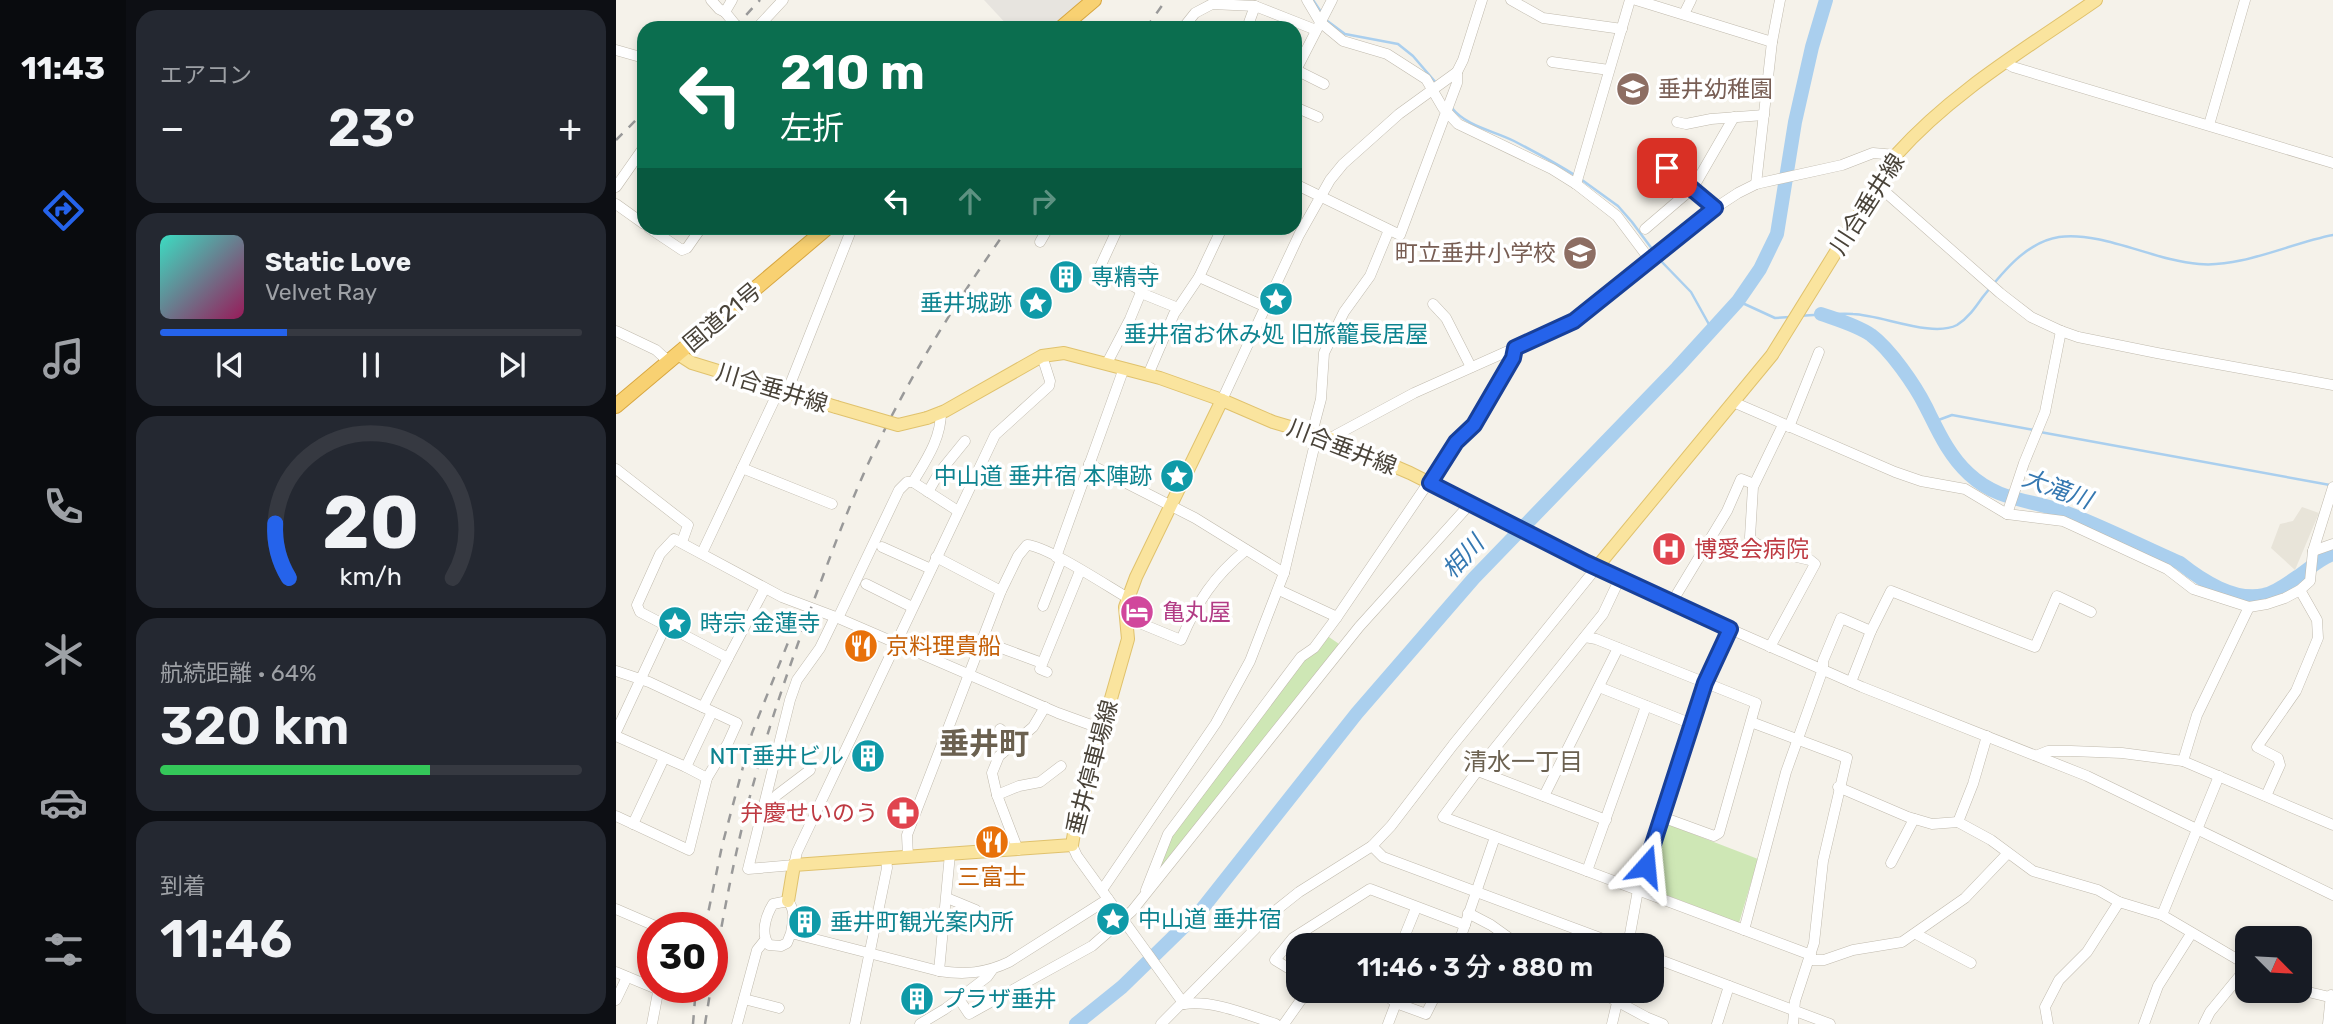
<!DOCTYPE html>
<html lang="ja">
<meta charset="utf-8">
<style>
body{margin:0;font-family:Rubik,"Noto Sans JP",sans-serif;background:#242831;color:#f1f3f6;height:100vh;display:flex;flex-direction:column;font-size:26px;white-space:nowrap}
*{box-sizing:border-box;margin:0}
p{font-size:23px;color:#9ea1a6}
.icon{flex:none;width:38px;height:38px;fill:none;stroke:currentColor;stroke-width:2;stroke-linecap:round;stroke-linejoin:round}
.map{position:relative;flex:1;overflow:hidden}
.side{display:flex;flex-direction:column;gap:10px;padding:10px;background:#0d0f14;width:490px}
.side>*{flex:none}
.guide{position:absolute;left:21px;top:21px;width:665px;height:214px;border-radius:21px;box-shadow:0 4px 10px #0003;background:#0b6e4f;color:#fff;overflow:hidden}
.needle{width:46px;rotate:114deg}
.tools{position:absolute;left:1619px;top:926px;display:grid;gap:14px}
.tools a{display:grid;place-items:center;width:77px;height:77px;border-radius:14px;background:#171b24;box-shadow:0 4px 10px #0003;font-size:35px}
.speed{position:absolute;left:21px;top:912px;display:flex;gap:14px;font-size:35px;font-weight:700;text-align:center}
.speed>*{display:grid;place-content:center;width:91px;height:91px;border-radius:50%;background:#171b24;box-shadow:0 4px 10px #0003;line-height:1}
.speed .limit{border:10px solid #d22;background:#fff;color:#111}
.pin{position:absolute;display:grid;place-items:center;width:60px;height:60px;color:#fff;margin:-30px;border-radius:14px;box-shadow:0 4px 10px #0006}
.me{position:absolute;width:77px;margin:-38px;rotate:18deg;stroke-linejoin:round;filter:drop-shadow(0 0 5px #0008)}
.turn{display:flex;align-items:center;gap:24px;height:147px;padding:0 28px;font-size:32px}
.turn .icon{width:91px;height:91px;stroke-width:2.5}
.turn b{display:block;font-size:49px;line-height:60px}
.lanes{display:flex;align-items:center;height:66px;padding:0 28px;background:#0003;justify-content:center;gap:35px;direction:ltr}
.lanes .off{opacity:.35}
.big{font-size:52px;font-weight:600;line-height:1.1}
.side .card{flex:1;display:flex;flex-direction:column;justify-content:center;gap:10px;min-width:0;padding:0 24px;border-radius:21px;background:#242831}
.side .dial{align-items:center;gap:0}
.dial svg{height:182px;overflow:visible;fill:none;stroke:#363941;stroke-width:7;stroke-linecap:round;text-anchor:middle}
.dial text{fill:#f1f3f6;stroke:none}
.song{display:flex;align-items:center;gap:21px}
.cover{width:84px;height:84px;border-radius:10px;background:linear-gradient(135deg,hsl(170 70% 55%),hsl(330 70% 35%))}
.played{height:7px;border-radius:4px;background:linear-gradient(90deg,#2563eb 30%,#363941 30%)}
.keys{display:flex;justify-content:space-around;direction:ltr}
.heat{display:flex;justify-content:space-between;align-items:center;font-size:38px;direction:ltr}
.charge{height:10px;border-radius:5px;background:linear-gradient(90deg,#34c759 64%,#363941 0)}
.trip{position:absolute;left:670px;top:933px;width:378px;height:70px;border-radius:21px;background:#171b24;box-shadow:0 4px 10px #0003;font-weight:600;line-height:70px;text-align:center}
main{display:flex;flex:1;min-height:0}
.tab-bar{display:flex;flex-direction:column;width:126px;justify-content:space-around;align-items:center;background:#090b0e;color:#9ea1a6}
.tab-bar .icon{width:49px;height:49px}
.tab-bar .on{color:#2563eb}
.tab-bar b{font-size:32px;color:#f1f3f6}
.map>svg:first-child{display:block}
</style>
<main>
<nav class="tab-bar">
<b>11:43</b>
<svg class="icon on" aria-label="directions" viewBox="0 0 24 24"><path d="M12 3l9 9-9 9-9-9zM9 14v-3h6M13 9l2 2-2 2"/></svg>
<svg class="icon" aria-label="music" viewBox="0 0 24 24"><path d="M9 18V5l10-2v13"/><circle cx="6" cy="18" r="3"/><circle cx="16" cy="16" r="3"/></svg>
<svg class="icon" aria-label="phone" viewBox="0 0 24 24"><path d="M5 4h4l2 5-3 2q2 4 5 5l2-3 5 2v4C11 20 4 13 5 4z"/></svg>
<svg class="icon" aria-label="climate" viewBox="0 0 24 24"><path d="M12 3v18M4 7l16 10M4 17L20 7"/></svg>
<svg class="icon" aria-label="car" viewBox="0 0 24 24"><path d="M5 17H2v-5l4-1 3-4h7l3 4 3 1v5h-3M9 17h6M6 11h13"/><circle cx="7" cy="17" r="2"/><circle cx="17" cy="17" r="2"/></svg>
<svg class="icon" aria-label="filters" viewBox="0 0 24 24"><path d="M4 7h16M4 17h16"/><circle cx="9" cy="7" r="2"/><circle cx="15" cy="17" r="2"/></svg>
</nav>
<section class="side">
<div class="card"><p>エアコン</p>
<div class="heat"><a>−</a><b class="big">23°</b><a>+</a></div>
</div>
<div class="card">
<div class="song"><i class="cover"></i><div><b>Static Love</b><p>Velvet Ray</p></div></div>
<div class="played"></div>
<div class="keys"><svg class="icon" aria-label="previous" viewBox="0 0 24 24"><path d="M18 5L8 12l10 7zM5 5v14"/></svg><svg class="icon" aria-label="pause" viewBox="0 0 24 24"><path d="M8 5v14M16 5v14"/></svg><svg class="icon" aria-label="next" viewBox="0 0 24 24"><path d="M6 5l10 7-10 7zM19 5v14"/></svg></div>
</div>
<div class="card dial"><svg viewBox="0 0 100 80">
<path d="M14 69A42 42 0 1 1 86 69"/>
<path d="M14 69A42 42 0 0 1 8 45" stroke="#2563eb"/>
<text x="50" y="56" font-size="32" font-weight="700">20</text>
<text x="50" y="72" font-size="11">km/h</text>
</svg></div>
<div class="card"><p>航続距離 · 64%</p><b class="big">320 km</b><div class="charge"></div></div>
<div class="card"><p>到着</p><b class="big">11:46</b></div>
</section>
<div class="map">
<svg width="1717" height="1024" viewBox="0 0 1717 1024">
<rect width="100%" height="100%" fill="#f5f2ea"/>
<polygon fill="#e8e4d9" points="1686,507 1703,513 1679,570 1655,548 1664,524 1677,521"/>
<polygon fill="#e7e4df" points="368,0 466,0 434,28 394,28"/>
<g fill="#cee7b5">
<polygon points="710,635 726,646 534,885 554,833 685,661"/>
<polygon points="1051,824 1142,859 1123,923 1032,888"/>
</g>
<g fill="none" stroke-linecap="round" stroke-linejoin="round">
<g stroke="#aacfee" stroke-width="2.5">
<polyline points="697,0 705,12"/>
<polyline points="710,20 729,34 782,44 797,56 821,84"/>
<path d="M835 107C851 127 876 130 898 141 919 152 940 163 960 176"/>
<polyline points="966,180 1002,206 1016,222 1045,261 1075,292 1095,328"/>
<polyline points="1122,301 1159,318 1174,317"/>
<path d="M1184 316C1202 315 1220 313 1237 314 1266 315 1316 338 1341 325 1352 318 1359 308 1366 298 1386 273 1410 242 1443 237 1486 231 1539 261 1583 264 1625 268 1675 243 1717 235"/>
<polyline points="1317,422 1336,415 1418,430"/>
<polyline points="1424,432 1714,485"/>
</g>
<g stroke="#aacfee" stroke-width="14">
<path d="M1205 314C1222 320 1240 325 1255 335 1274 349 1299 385 1310 407 1322 431 1333 456 1353 474 1382 501 1412 499 1446 511 1486 526 1525 546 1564 563 1585 580 1619 602 1648 595 1659 593 1671 584 1681 577 1692 570 1704 558 1717 554"/>
<polyline points="460,1024 506,987 586,909 741,713 858,578 1061,368 1122,301 1144,269 1161,234 1179,122 1196,47 1210,0"/>
</g>
<g stroke="#c0baad" stroke-width="11">
<g id="minor">
<polyline points="95,0 103,9 109,12"/>
<polyline points="116,0 109,12 122,28"/>
<polyline points="691,0 704,22 727,41 771,54 810,79 827,108 842,124 936,169 960,184 1001,216 1034,260"/>
<polyline points="895,0 927,18 1006,29"/>
<polyline points="1020,0 1156,42"/>
<polyline points="1068,14 1075,0"/>
<polyline points="141,28 167,0"/>
<polyline points="567,28 579,13 596,4 639,6 700,30"/>
<polyline points="631,28 639,6"/>
<polyline points="0,50 28,58"/>
<polyline points="936,62 993,70"/>
<polyline points="1391,63 1397,67 1717,163"/>
<polyline points="680,70 708,84"/>
<polyline points="679,72 716,0"/>
<polyline points="679,107 702,117"/>
<polyline points="1061,122 1070,124 1095,119 1148,115"/>
<polyline points="1593,125 1629,0"/>
<polyline points="1051,168 1099,208"/>
<polyline points="679,184 784,235 841,83 841,72"/>
<polyline points="960,184 1014,0"/>
<polyline points="1140,184 1156,42 1164,0"/>
<polyline points="0,187 28,147"/>
<polyline points="1259,187 1267,190 1384,293 1415,317 1445,331 1462,337 1541,353 1717,385"/>
<polyline points="0,204 28,224"/>
<polyline points="33,228 66,250 71,248 85,228"/>
<polyline points="502,228 484,267 524,290 525,293 562,308"/>
<polyline points="1029,229 1077,188 1118,117"/>
<polyline points="424,242 432,228"/>
<polyline points="583,277 650,307"/>
<polyline points="817,304 830,318 855,367"/>
<polyline points="0,331 40,350 52,361"/>
<polyline points="491,363 514,319 535,268"/>
<polyline points="532,375 558,314 583,277 606,228"/>
<polyline points="171,392 236,228"/>
<polyline points="606,400 683,235 714,180 727,164 783,114 841,72 847,60 866,0"/>
<polyline points="1117,402 1279,472 1305,481 1349,489 1391,514 1447,521 1458,526 1551,569 1577,589 1633,607 1651,604 1669,598 1684,590 1694,581 1697,551 1717,487"/>
<path d="M325 412C325 439 310 460 297 482L342 511"/>
<polyline points="1173,427 1203,352"/>
<polyline points="696,433 705,399 708,353 728,312 754,276 773,230"/>
<polyline points="715,439 720,435 798,393 959,321 1093,212 1122,193 1140,184 1226,165 1257,153 1280,155"/>
<polyline points="473,464 579,518 668,573"/>
<polyline points="126,468 216,504"/>
<polyline points="0,469 72,525 66,542"/>
<polyline points="312,492 323,473 349,441"/>
<polyline points="1391,514 1408,463 1429,412 1445,331"/>
<polyline points="266,547 315,569"/>
<polyline points="1697,551 1717,544"/>
<polyline points="86,553 163,390"/>
<polyline points="320,557 385,591"/>
<polyline points="440,557 508,368"/>
<polyline points="1004,578 987,614 871,758 827,817 1195,955"/>
<polyline points="250,584 296,607"/>
<polyline points="149,588 112,658 24,612 21,605 44,554 58,539 166,597 222,618 442,713 486,729"/>
<polyline points="663,590 721,617"/>
<polyline points="1056,602 1111,511 1125,479 1138,484"/>
<polyline points="427,606 445,560"/>
<polyline points="219,617 204,648 181,680 174,700 132,869 178,865 181,852 379,435 433,386 434,381 426,356"/>
<path d="M509 617 565 640C581 602 598 576 630 550"/>
<polyline points="222,618 283,490 291,482 297,482"/>
<polyline points="969,637 980,639 1140,703 1103,833 1098,836 1046,817"/>
<polyline points="366,641 426,663"/>
<polyline points="1154,647 1199,564 1194,560 1153,551 1136,541 1134,537 1137,487 1167,425"/>
<polyline points="0,671 33,682 121,723 112,743 91,778"/>
<polyline points="431,672 424,669 464,571"/>
<polyline points="1235,682 1255,631 1275,591 1419,647 1441,596 1475,612"/>
<polyline points="983,687 1076,724"/>
<polyline points="87,707 112,658"/>
<polyline points="1135,722 1231,758 1207,861 1198,943 1179,1001 1177,1024"/>
<polyline points="384,729 400,743"/>
<polyline points="0,732 50,625"/>
<polyline points="0,736 70,767"/>
<polyline points="1371,736 1357,784 1342,822 1375,840 1417,871 1482,890 1503,902 1546,915 1631,965"/>
<polyline points="1422,755 1432,751 1455,751 1506,753 1567,761 1717,825"/>
<polyline points="1567,761 1581,715 1633,607"/>
<polyline points="862,771 990,820"/>
<polyline points="1222,787 1292,817 1316,824 1342,822"/>
<polyline points="381,795 403,786 424,782 445,766"/>
<polyline points="928,796 1002,648"/>
<polyline points="1650,796 1664,765 1662,758 1641,747 1680,691 1702,638 1701,620 1684,590"/>
<polyline points="147,811 161,795 194,770"/>
<polyline points="0,816 73,850 91,778 70,767 96,712"/>
<polyline points="17,824 48,758"/>
<polyline points="456,845 461,856 568,1004"/>
<polyline points="756,846 767,857 1003,945"/>
<polyline points="402,850 381,795 376,773 383,756 417,727 429,707"/>
<path d="M292 857 291 835 385 591 402 556 411 545C431 546 491 586 512 598"/>
<polyline points="1275,863 1298,819"/>
<polyline points="971,871 1030,706"/>
<polyline points="486,890 600,723 634,661 668,573 701,435"/>
<polyline points="530,890 552,834 685,657 698,648 721,617 840,442 858,425 897,358 899,348"/>
<polyline points="331,898 360,910"/>
<polyline points="0,909 44,928"/>
<polyline points="852,913 875,925 903,945"/>
<polyline points="1546,915 1603,776"/>
<polyline points="1128,930 1170,772 1207,669 1207,661 1225,618 1255,631"/>
<path d="M175 933 171 943 165 946 153 945C144 934 150 915 157 904L172 901C180 911 177 921 175 933L323 971C349 975 370 973 393 962L492 899"/>
<polyline points="1300,934 1355,963"/>
<polyline points="759,945 764,942 770,945"/>
<polyline points="785,945 800,908"/>
<polyline points="842,945 879,837"/>
<polyline points="1012,945 1022,890 1089,683 1114,629"/>
<polyline points="1036,957 1214,1024"/>
<polyline points="1194,960 1208,960 1237,950 1286,942 1349,898 1391,854"/>
<polyline points="323,971 334,854"/>
<polyline points="0,972 43,990"/>
<polyline points="682,974 659,960 677,938 754,889 849,925"/>
<polyline points="763,990 780,1003 810,1014 822,990"/>
<polyline points="980,990 1030,1017 1047,1024"/>
<polyline points="1684,990 1717,998"/>
<polyline points="128,999 163,1008"/>
<polyline points="343,999 353,1014 476,946 516,911 743,627 854,504"/>
<polyline points="0,1000 11,977"/>
<path d="M568 1004C599 1000 631 1015 660 1024"/>
<polyline points="36,1024 43,987"/>
<polyline points="121,1024 141,950 149,940"/>
<polyline points="239,1024 271,868 270,858"/>
<polyline points="304,1024 329,1009 371,977 376,970"/>
<polyline points="545,1024 649,919 683,892 756,846 775,826 837,745 981,567 1114,629 1246,687 1471,776 1717,895"/>
<polyline points="668,1024 692,990"/>
<polyline points="772,1024 780,1003"/>
<polyline points="996,1024 1004,990"/>
<polyline points="1101,1024 1113,986"/>
<polyline points="1432,1024 1429,1007 1443,980 1471,952 1503,902"/>
<polyline points="1528,1024 1542,986 1575,934"/>
<polyline points="1588,1024 1594,1012 1631,967"/>
<polyline points="1712,1024 1715,995"/>
</g>
</g>
<g stroke="#e0c26d" stroke-width="14">
<g id="major">
<polyline points="62,354 76,363 220,407"/>
<path d="M311 418 329 411 426 356 448 353 544 378 606 400 657 422 715 439 794 473 981 567 1156 355 1280 155C1336 92 1411 48 1480 0"/>
<polyline points="172,901 178,865 456,845 460,821 512,639 509,607 520,577 606,400"/>
</g>
</g>
<g stroke="#d8a741" stroke-width="16">
<g id="highway">
<polyline points="445,28 478,0"/>
<polyline points="0,406 211,228"/>
</g>
</g>
<use href="#minor" stroke="#fff" stroke-width="10"/>
<use href="#major" stroke="#fae49e" stroke-width="12"/>
<use href="#highway" stroke="#f8d172" stroke-width="14"/>
<g stroke="#999" stroke-width="2.5" stroke-dasharray="9 9" stroke-linecap="butt">
<polyline points="118,28 144,0"/>
<polyline points="530,28 550,0"/>
<polyline points="0,140 28,112"/>
<polyline points="89,928 106,846 136,733 177,630"/>
<path d="M96 980C108 912 120 844 139 778 156 715 178 653 201 592 217 549 233 506 252 464 291 380 339 303 392 228"/>
<polyline points="77,1024 80,987"/>
<polyline points="89,1024 95,987"/>
</g>
<g stroke="#e0c26d" stroke-width="14" stroke-linecap="butt">
<polyline id="major-bridge" points="220,407 282,425 311,418"/>
</g>
<use href="#major-bridge" stroke="#fae49e" stroke-width="12"/>
</g>
<g fill="none" stroke-linecap="round" stroke-linejoin="round">
<g stroke="#184099" stroke-width="18">
<polyline id="route" points="1030,866 1089,683 1114,629 971,563 814,483 840,442 858,425 897,358 899,348 958,321 1099,208 1051,168"/>
</g>
<use href="#route" stroke="#2563eb" stroke-width="12"/>
</g>
<defs>
<g id="school-disc" transform="scale(1.75)"><circle r="9.5" fill="#8d6e63" stroke="#fff"/><path d="M0-5L7-2L0 1L-7-2ZM-4 1L0 2.5L4 1V4Q0 6-4 4Z" fill="#fff"/></g>
<g id="building-disc" transform="scale(1.75)"><circle r="9.5" fill="#0f9aa8" stroke="#fff"/><path d="M-4-6H4V6H1V3H-1V6H-4ZM-2.5-4.3h1.7v1.8h-1.7ZM.8-4.3h1.7v1.8H.8ZM-2.5-1h1.7V.8h-1.7ZM.8-1h1.7V.8H.8Z" fill="#fff"/></g>
<g id="sight-disc" transform="scale(1.75)"><circle r="9.5" fill="#0f9aa8" stroke="#fff"/><path d="M0-6L1.8-2.2L6-1.7L2.9 1.2L3.7 5.4L0 3.3L-3.7 5.4L-2.9 1.2L-6-1.7L-1.8-2.2Z" fill="#fff"/></g>
<g id="hospital-disc" transform="scale(1.75)"><circle r="9.5" fill="#e0444e" stroke="#fff"/><path d="M-5-5h3v3.5h4V-5h3V5h-3V1.5h-4V5h-3Z" fill="#fff"/></g>
<g id="hotel-disc" transform="scale(1.75)"><circle r="9.5" fill="#d1479c" stroke="#fff"/><path d="M-6-4.5h1.5V1H6V5H4.5V3h-9V5H-6ZM-4 0a1.8 1.8 0 1 1 3.6 0ZM.5 0V-2.5h3Q6-2.5 6 0Z" fill="#fff"/></g>
<g id="restaurant-disc" transform="scale(1.75)"><circle r="9.5" fill="#e8710a" stroke="#fff"/><path d="M-5-6h1v4h1v-4h1v4h1v-4h1v5L-1.5 .5V6h-2V.5L-5-1ZM5-6V6H3V1.5H1.5Q1.5-4 5-6Z" fill="#fff"/></g>
<g id="pharmacy-disc" transform="scale(1.75)"><circle r="9.5" fill="#e0444e" stroke="#fff"/><path d="M-2-6h4v4h4v4h-4v4h-4v-4h-4v-4h4Z" fill="#fff"/></g>
</defs>
<g fill-rule="evenodd">
<use href="#school-disc" x="1017" y="89"/>
<use href="#school-disc" x="964" y="253"/>
<use href="#building-disc" x="450" y="277"/>
<use href="#sight-disc" x="660" y="299"/>
<use href="#sight-disc" x="420" y="303"/>
<use href="#sight-disc" x="561" y="476"/>
<use href="#hospital-disc" x="1053" y="549"/>
<use href="#hotel-disc" x="521" y="612"/>
<use href="#sight-disc" x="59" y="623"/>
<use href="#restaurant-disc" x="245" y="646"/>
<use href="#building-disc" x="252" y="756"/>
<use href="#pharmacy-disc" x="287" y="813"/>
<use href="#restaurant-disc" x="376" y="842"/>
<use href="#sight-disc" x="497" y="919"/>
<use href="#building-disc" x="189" y="922"/>
<use href="#building-disc" x="301" y="999"/>
</g>
<g text-anchor="middle" dominant-baseline="central" stroke-width="7" stroke-linejoin="round" paint-order="stroke">
<g font-size="23" fill="#785e54" stroke="#fff" text-anchor="start">
<text x="1042" y="89">垂井幼稚園</text>
<text x="940" y="253" text-anchor="end">町立垂井小学校</text>
</g>
<g font-size="23" fill="#494339" stroke="#fff">
<text transform="translate(1251 204) rotate(-57)">川合垂井線</text>
<text transform="translate(106 317) rotate(-40)">国道21号</text>
<text transform="translate(156 388) rotate(17)">川合垂井線</text>
<text transform="translate(726 447) rotate(21)">川合垂井線</text>
<text transform="translate(476 767) rotate(-75)">垂井停車場線</text>
</g>
<g font-size="23" fill="#0d838f" stroke="#fff" text-anchor="start">
<text x="475" y="277">専精寺</text>
<text x="396" y="303" text-anchor="end">垂井城跡</text>
<text x="660" y="334" text-anchor="middle">垂井宿お休み処 旧旅籠長居屋</text>
<text x="536" y="476" text-anchor="end">中山道 垂井宿 本陣跡</text>
<text x="84" y="623">時宗 金蓮寺</text>
<text x="228" y="756" text-anchor="end">NTT垂井ビル</text>
<text x="522" y="919">中山道 垂井宿</text>
<text x="214" y="922">垂井町観光案内所</text>
<text x="326" y="999">プラザ垂井</text>
</g>
<g font-size="23" fill="#be3a42" stroke="#fff" text-anchor="start">
<text x="1078" y="549">博愛会病院</text>
<text x="262" y="813" text-anchor="end">弁慶せいのう</text>
</g>
<g font-size="23" fill="#b23c85" stroke="#fff" text-anchor="start">
<text x="546" y="612">亀丸屋</text>
</g>
<g font-size="23" fill="#c56008" stroke="#fff" text-anchor="start">
<text x="270" y="646">京料理貴船</text>
<text x="376" y="877" text-anchor="middle">三富士</text>
</g>
<g font-size="24" font-style="italic" fill="#3578b1" stroke="#fff">
<text transform="translate(1441 489) rotate(20)">大滝川</text>
<text transform="translate(847 557) rotate(-47)">相川</text>
</g>
<g font-size="24" fill="#6b6150" stroke="#fff">
<text x="907" y="762">清水一丁目</text>
</g>
<g font-size="30" font-weight="bold" fill="#6b6150" stroke="#fff">
<text x="368" y="744">垂井町</text>
</g>
</g>
</svg>
<div class="tools">
<a><svg class="needle" viewBox="-14 -14 28 28"><path d="M0-13l5 13h-10z" fill="#e53935"/><path d="M0 13l5-13h-10z" fill="#9ea1a6"/></svg></a>
</div>
<div class="speed"><div class="limit">30</div></div>
<div class="pin" style="left:1051px;top:168px;background:#d93025"><svg class="icon" aria-label="arrive" viewBox="0 0 24 24"><path d="M6 21V4h12l-3 4 3 4H6"/></svg></div>
<svg class="me" style="left:1030px;top:866px" viewBox="-20 -20 40 40"><path d="M0-17L14 15 0 8-14 15z" fill="#2563eb" stroke="#fff" stroke-width="4"/></svg>
<div class="trip">11:46 · 3 分 · 880 m</div>
<div class="guide">
<div class="turn"><svg class="icon" aria-label="left" viewBox="0 0 24 24"><path d="M17 20v-9H6M10 6l-5 5 5 5"/></svg><div><b>210 m</b>左折</div></div>
<div class="lanes"><svg class="icon" aria-label="left" viewBox="0 0 24 24"><path d="M17 20v-9H6M10 6l-5 5 5 5"/></svg><svg class="icon off" aria-label="ahead" viewBox="0 0 24 24"><path d="M12 20V5M6 11l6-6 6 6"/></svg><svg class="icon off" aria-label="right" viewBox="0 0 24 24"><path d="M7 20v-9h11M14 6l5 5-5 5"/></svg></div>
</div>
</div>
</main>
